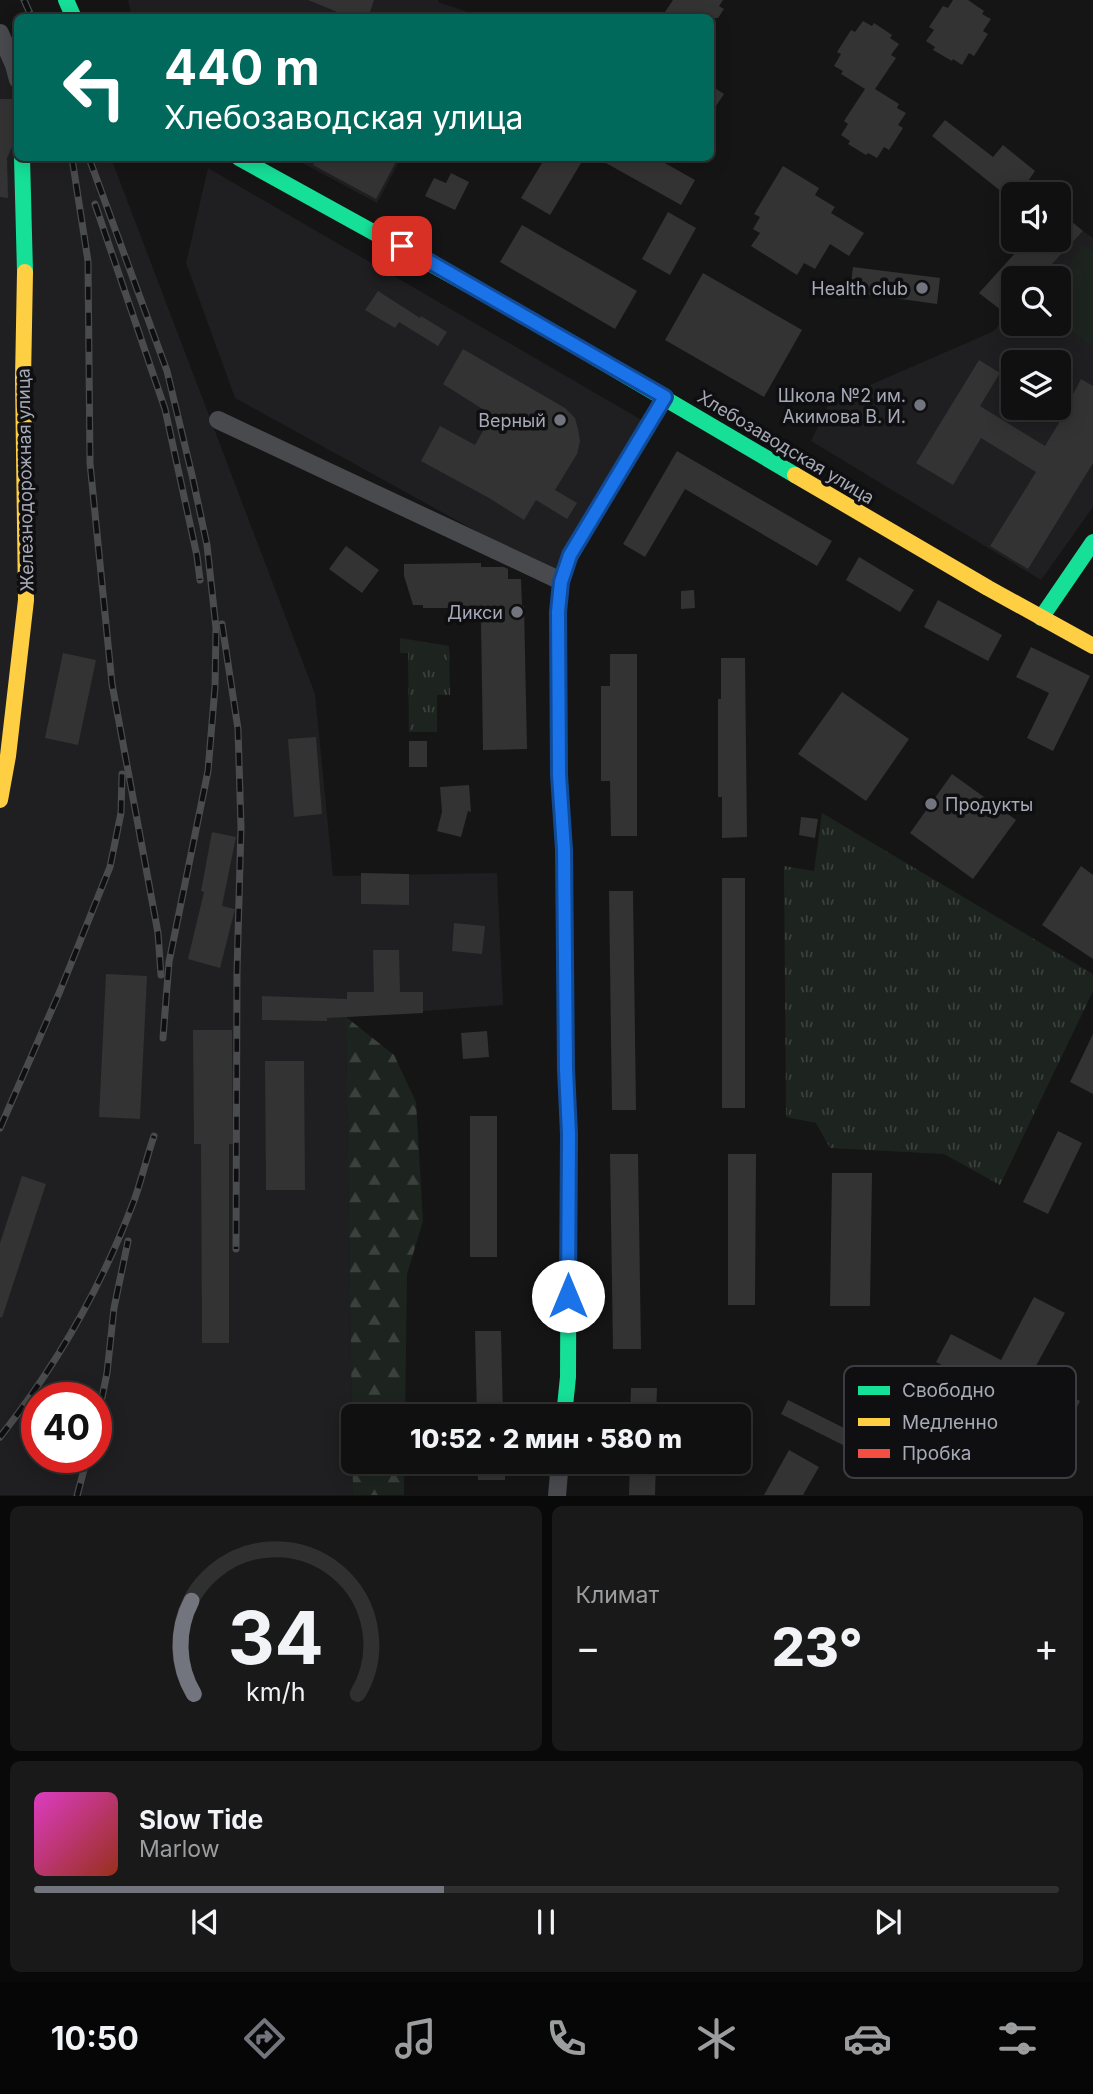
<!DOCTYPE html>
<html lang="ru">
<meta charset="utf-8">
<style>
body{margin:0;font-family:Inter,sans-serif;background:#191919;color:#f1f3f6;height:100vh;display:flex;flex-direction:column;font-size:26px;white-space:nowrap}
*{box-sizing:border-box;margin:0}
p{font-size:23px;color:#9c9d9f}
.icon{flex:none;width:38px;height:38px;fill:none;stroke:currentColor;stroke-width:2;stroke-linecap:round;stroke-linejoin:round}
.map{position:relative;height:1496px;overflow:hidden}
.sheet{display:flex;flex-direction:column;gap:10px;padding:10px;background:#090909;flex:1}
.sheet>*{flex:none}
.banner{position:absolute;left:14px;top:14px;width:700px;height:147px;border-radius:10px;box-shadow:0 4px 18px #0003,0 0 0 2px #303030;background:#00695c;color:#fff;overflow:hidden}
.controls{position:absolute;left:1001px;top:182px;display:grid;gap:14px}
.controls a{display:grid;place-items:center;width:70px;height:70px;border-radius:10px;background:#101010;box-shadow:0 4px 18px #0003,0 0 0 2px #303030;font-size:35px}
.speed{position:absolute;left:21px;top:1382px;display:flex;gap:14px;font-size:35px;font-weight:700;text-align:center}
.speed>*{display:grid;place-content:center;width:91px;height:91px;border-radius:50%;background:#101010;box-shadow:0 4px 18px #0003,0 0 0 2px #303030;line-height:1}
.speed .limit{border:10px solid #d22;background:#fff;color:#111}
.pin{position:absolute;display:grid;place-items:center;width:60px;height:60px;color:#fff;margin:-30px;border-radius:14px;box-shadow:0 4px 10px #0006}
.me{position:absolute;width:77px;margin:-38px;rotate:0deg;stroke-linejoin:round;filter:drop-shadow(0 0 5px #0008)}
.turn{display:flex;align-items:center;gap:24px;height:147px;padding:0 35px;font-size:32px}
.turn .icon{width:91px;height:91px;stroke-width:2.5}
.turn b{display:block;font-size:49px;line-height:60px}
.big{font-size:52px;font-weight:800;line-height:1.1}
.sheet .widget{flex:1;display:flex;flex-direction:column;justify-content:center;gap:10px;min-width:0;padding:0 24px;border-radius:10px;background:#191919}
.sheet .dial{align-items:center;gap:0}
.dial svg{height:182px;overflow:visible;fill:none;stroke:#303030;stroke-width:7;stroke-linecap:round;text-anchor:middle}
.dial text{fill:#f1f3f6;stroke:none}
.song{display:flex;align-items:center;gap:21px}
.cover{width:84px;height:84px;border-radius:10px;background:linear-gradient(135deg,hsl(310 70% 55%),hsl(10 70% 35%))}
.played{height:7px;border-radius:4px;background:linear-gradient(90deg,#73757e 40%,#303030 40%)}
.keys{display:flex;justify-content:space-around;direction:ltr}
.heat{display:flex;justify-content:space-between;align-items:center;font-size:38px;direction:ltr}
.sheet .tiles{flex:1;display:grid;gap:10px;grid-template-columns:1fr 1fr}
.widget:last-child{grid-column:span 2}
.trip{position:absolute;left:341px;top:1404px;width:410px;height:70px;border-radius:10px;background:#101010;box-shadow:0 4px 18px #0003,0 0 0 2px #303030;font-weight:800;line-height:70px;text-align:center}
.tab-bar{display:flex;height:112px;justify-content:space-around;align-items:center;background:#060606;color:#9c9d9f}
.tab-bar .icon{width:49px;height:49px}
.tab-bar .active{color:#73757e}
.tab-bar b{font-size:32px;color:#f1f3f6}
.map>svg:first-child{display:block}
</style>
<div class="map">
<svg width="1093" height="1496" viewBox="0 0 1093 1496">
<defs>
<pattern id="forest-firs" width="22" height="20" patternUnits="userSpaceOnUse" patternTransform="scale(1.75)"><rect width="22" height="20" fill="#1d241f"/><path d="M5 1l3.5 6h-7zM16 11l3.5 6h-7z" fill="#3b413d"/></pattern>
<pattern id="park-tufts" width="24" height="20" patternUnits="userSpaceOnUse" patternTransform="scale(1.75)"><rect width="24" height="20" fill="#1d241f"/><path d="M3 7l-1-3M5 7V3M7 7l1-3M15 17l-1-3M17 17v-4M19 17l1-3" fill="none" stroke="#3b413d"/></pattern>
</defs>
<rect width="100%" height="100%" fill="#151515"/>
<g fill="#1f1f21" fill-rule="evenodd">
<polygon points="128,0 438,0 438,2 477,15 476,18 132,18"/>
<path d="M0 50 17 66 18 158H111L315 694 333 876 497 873 503 1005 346 1017 353 1495H0ZM37 1398H96V1458H37Z"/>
<polygon points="293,158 401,158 377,203"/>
<polygon points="208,168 645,422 556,575 235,398 186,263"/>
<path d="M1083 231 1093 238V507L1041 580 811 441 829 403 994 331 1013 306V324H1059V278H1039ZM1013 362H1059V408H1013Z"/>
</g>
<polygon fill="#1d241f" points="1084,245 1093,251 1093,346 1059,323 1059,281"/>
<polygon fill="url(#forest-firs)" points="346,1017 394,1055 416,1102 423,1221 407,1274 405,1416 354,1416 354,1461 404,1461 404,1495 353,1495"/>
<g fill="url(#park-tufts)">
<polygon points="400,638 449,646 450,695 437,695 437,732 409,732 408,653 400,653"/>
<polygon points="822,813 1093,974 1093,991 1000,1185 944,1154 830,1148 816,1123 786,1117 784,866 814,871"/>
</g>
<g fill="#333334">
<polygon points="308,0 374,0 368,18 352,18"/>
<polygon points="673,0 723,0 719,6 724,9 718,18 661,18"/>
<polygon points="953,0 968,0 984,11 982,14 991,19 983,31 988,34 974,56 969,53 962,65 953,59 952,61 933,50 935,47 926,41 934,30 929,27 943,6 948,8"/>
<polygon points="863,21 872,26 874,23 892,35 890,38 899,44 891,55 896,58 875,89 899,104 897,108 906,113 898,125 903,128 889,150 884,147 877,158 868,153 866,155 848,144 850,141 841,135 848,124 844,121 865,89 841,74 843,71 834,66 841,54 837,52 851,30 855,32"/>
<polygon points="710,85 724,94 710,115"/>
<polygon points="0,99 13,99 12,147 7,158 8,198 0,197"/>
<polygon points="945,120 993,157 1003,145 1035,171 1026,184 1039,194 1013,194 1013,201 932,136"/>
<polygon points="317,158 398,158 376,199 313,165"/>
<polygon points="545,158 584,158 550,215 521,198"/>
<polygon points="597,158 656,158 695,180 681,205"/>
<polygon points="783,166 819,188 815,195 835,207 831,213 864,233 849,256 830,244 815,269 804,263 797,275 751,246 760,233 753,229 760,217 754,214"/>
<polygon points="451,173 469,182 455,210 425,196 434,178 446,183"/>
<polygon points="1059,211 1083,231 1039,278 1013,278 1013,306 1006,314 979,293 1027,240 1059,240"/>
<polygon points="668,212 696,228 670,275 642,259"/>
<polygon points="522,225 637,291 615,329 500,262"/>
<polygon points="853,267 940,278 937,304 850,292"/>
<polygon points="703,273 802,330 764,397 665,340"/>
<polygon points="378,291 420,318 421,316 447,332 438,346 399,322 395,328 365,310"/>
<polygon points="463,349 565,408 575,418 578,429 580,441 577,454 555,490 577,503 567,519 536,500 524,520 489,498 421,461 440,426 475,445 492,415 443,384"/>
<polygon points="979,360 1000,373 980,406 1045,446 1072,401 1070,400 1081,379 1093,386 1093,463 1028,569 990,546 1036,472 981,438 953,485 916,463"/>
<polygon points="677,451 832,541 817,566 685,489 645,557 623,544"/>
<polygon points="346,546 379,570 362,593 329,569"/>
<polygon points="859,557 914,590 900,612 846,580"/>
<polygon points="481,563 481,567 504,567 508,569 508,579 521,579 522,606 524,606 527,749 483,750 481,623 465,608 423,608 423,605 413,605 404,576 404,564"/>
<polygon points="694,590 695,608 681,609 681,591"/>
<polygon points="938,600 1002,635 988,661 924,627"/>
<polygon points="1031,647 1090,676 1053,751 1027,738 1049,693 1016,677"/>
<polygon points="63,653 96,660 78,745 45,738"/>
<polygon points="610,654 637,654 637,836 611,836 610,781 601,781 601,686 610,686"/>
<polygon points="721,658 745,658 747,837 722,838 722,797 718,797 718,699 721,699"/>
<polygon points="842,692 909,739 866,801 798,754"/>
<polygon points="316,737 322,814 294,817 288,739"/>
<rect x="409" y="741" width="18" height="26"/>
<polygon points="952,774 1016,820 973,879 910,833"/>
<polygon points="469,785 471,812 468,811 461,837 437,831 442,812 440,787"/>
<polygon points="801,817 818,819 815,838 799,835"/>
<polygon points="212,832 236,837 222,906 235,909 220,968 188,959 204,892 201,891"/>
<polygon points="1081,866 1093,875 1093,959 1042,925"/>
<polygon points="361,873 409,874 409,905 361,904"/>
<rect x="722" y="878" width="23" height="230"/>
<polygon points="609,891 633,891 636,1110 612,1110"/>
<polygon points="454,923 485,926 482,954 452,951"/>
<polygon points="373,950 399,950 400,992 423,992 423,1013 327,1018 327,1021 262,1020 262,996 347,999 347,992 374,992"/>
<polygon points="106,974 147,976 140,1119 99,1117"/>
<polygon points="193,1030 232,1030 233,1144 229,1144 229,1343 202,1343 201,1144 194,1144"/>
<polygon points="487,1031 489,1057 463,1059 461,1033"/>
<polygon points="1093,1034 1093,1094 1070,1082"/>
<polygon points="265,1061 304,1061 305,1190 266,1190"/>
<rect x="470" y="1116" width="27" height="141"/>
<polygon points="1058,1131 1082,1143 1048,1214 1023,1202"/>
<polygon points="610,1154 638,1154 641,1349 613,1349"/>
<polygon points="728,1154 756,1154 755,1305 728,1305"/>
<polygon points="832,1173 872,1173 870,1306 830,1306"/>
<polygon points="22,1176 46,1184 2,1318 0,1317 0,1243"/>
<polygon points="1034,1297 1065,1313 1031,1375 1080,1401 1065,1430 936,1362 951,1334 1001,1360"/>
<polygon points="475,1331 501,1331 503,1416 477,1416"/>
<polygon points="631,1388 657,1388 656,1416 630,1416"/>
<polygon points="788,1400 886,1449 879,1463 781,1414"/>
<polygon points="789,1450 819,1467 803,1495 764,1495"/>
<rect x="478" y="1461" width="27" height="19"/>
<polygon points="630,1461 656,1461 655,1495 629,1495"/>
</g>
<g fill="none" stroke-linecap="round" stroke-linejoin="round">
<g stroke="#494a4e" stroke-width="18">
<polyline points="0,33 14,65 18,80"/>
<polyline points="218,420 561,581"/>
<polyline points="557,1496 560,1461"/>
</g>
<g stroke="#16e098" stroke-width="16">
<polyline points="66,0 74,18"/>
<polyline points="22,158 25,272"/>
<polyline points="239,158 514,310 795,475"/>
<polyline points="572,551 665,397"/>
<polyline points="1041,618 1093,542"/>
<polyline points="564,1416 568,1377 569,1134 566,1069 565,954"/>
</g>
<g stroke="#ffcf43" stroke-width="16">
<polyline points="795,475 988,588 1093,646"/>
<polyline points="0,800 8,756 26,600 23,379 25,272"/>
</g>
<polyline stroke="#f24e42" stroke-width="16" points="565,954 564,850 559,775 558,612 561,581 572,551"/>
<g stroke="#494b4d" stroke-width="7">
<g id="rail">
<polyline points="24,0 32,18"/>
<polyline points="72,158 88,261 90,463 112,684 158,933 161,975"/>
<polyline points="89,158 167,371 192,475 207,545 216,628 215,687 208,771 169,962 163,1038"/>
<polyline points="95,204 165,409 197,556 200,580"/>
<polyline points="222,624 238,729 241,827 237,972 236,1249"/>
<polyline points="0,1128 60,991 110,867 121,813 122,774"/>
<polyline points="96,1427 107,1373 114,1308 128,1241"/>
<path d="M0 1437C57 1365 103 1284 135 1198 142 1178 147 1156 154 1136"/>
<polyline points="77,1496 87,1458"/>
</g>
</g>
<use href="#rail" stroke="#0f0f11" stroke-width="4.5" stroke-dasharray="13" stroke-linecap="butt"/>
</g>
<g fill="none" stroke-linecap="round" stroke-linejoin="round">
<g stroke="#114b97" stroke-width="18">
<polyline id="route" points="402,246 665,397 570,555 561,582 558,612 559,775 564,850 566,1069 569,1134 568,1296"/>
</g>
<use href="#route" stroke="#1a73e8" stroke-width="12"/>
</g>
<g fill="#73757e" stroke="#0f0f11" stroke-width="2.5">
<circle cx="922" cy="288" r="7"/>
<circle cx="920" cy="405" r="7"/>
<circle cx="560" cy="420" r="7"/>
<circle cx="517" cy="612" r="7"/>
<circle cx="931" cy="804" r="7"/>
</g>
<g text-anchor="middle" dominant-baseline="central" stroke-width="7" stroke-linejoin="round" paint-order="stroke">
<g font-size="18" fill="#a6a9b6" stroke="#0f0f11" text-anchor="end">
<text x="908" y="288">Health club</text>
<text x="906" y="395">Школа №2 им.<tspan x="906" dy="21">Акимова В. И.</tspan></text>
<text x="546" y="420">Верный</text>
<text x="503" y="612">Дикси</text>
<text x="945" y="804" text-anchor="start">Продукты</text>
</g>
<g font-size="18" fill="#a6a9b6" stroke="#0f0f11">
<text transform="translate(786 447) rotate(31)">Хлебозаводская улица</text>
<text transform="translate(25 480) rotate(-91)">Железнодорожная улица</text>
</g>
</g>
<rect x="844" y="1366" width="232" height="112" rx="10" fill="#0f0f11" stroke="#3c3d43" stroke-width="2"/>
<rect x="858" y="1386" width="32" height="9" fill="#16e098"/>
<rect x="858" y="1418" width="32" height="8" fill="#ffcf43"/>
<rect x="858" y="1449" width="32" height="9" fill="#f24e42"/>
<g font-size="19" fill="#a6a9b6">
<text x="902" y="1397">Свободно</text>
<text x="902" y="1429">Медленно</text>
<text x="902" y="1460">Пробка</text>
</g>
</svg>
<div class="controls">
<a><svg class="icon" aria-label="sound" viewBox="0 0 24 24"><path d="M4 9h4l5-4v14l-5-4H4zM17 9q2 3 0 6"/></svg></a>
<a><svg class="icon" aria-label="search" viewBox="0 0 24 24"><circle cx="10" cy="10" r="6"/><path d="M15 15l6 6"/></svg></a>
<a><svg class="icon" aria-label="layers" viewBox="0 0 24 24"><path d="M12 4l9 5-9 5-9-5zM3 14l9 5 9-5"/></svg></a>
</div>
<div class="speed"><div class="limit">40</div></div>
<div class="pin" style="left:402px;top:246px;background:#d93025"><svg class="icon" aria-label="arrive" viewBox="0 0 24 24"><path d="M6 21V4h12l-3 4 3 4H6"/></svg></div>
<svg class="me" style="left:568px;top:1296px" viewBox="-20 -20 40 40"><circle r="19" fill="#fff"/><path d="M0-13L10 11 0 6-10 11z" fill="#1a73e8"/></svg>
<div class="trip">10:52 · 2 мин · 580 m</div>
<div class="banner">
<div class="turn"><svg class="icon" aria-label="left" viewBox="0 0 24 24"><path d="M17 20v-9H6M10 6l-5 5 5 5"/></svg><div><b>440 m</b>Хлебозаводская улица</div></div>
</div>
</div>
<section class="sheet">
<div class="tiles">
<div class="widget dial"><svg viewBox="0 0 100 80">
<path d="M14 69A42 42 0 1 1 86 69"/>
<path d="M14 69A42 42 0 0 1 13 28" stroke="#73757e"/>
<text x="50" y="56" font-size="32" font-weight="700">34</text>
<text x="50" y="72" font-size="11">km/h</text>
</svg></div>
<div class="widget"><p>Климат</p>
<div class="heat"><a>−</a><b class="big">23°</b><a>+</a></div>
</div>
<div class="widget">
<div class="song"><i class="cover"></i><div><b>Slow Tide</b><p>Marlow</p></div></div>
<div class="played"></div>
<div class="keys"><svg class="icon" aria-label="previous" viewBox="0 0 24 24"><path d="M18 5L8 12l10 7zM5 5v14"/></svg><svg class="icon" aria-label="pause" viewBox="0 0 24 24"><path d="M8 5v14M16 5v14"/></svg><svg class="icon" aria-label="next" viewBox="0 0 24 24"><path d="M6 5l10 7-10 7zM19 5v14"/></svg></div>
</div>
</div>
</section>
<nav class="tab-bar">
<b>10:50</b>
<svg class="icon active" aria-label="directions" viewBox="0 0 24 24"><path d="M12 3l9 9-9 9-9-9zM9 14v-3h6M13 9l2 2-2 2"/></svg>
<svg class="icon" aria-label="music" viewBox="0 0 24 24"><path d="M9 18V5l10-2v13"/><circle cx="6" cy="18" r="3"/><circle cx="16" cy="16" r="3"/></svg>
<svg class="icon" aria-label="phone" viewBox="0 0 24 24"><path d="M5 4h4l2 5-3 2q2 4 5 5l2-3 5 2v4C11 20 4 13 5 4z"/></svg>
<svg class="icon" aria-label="climate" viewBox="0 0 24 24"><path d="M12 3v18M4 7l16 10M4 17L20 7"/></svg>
<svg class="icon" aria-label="car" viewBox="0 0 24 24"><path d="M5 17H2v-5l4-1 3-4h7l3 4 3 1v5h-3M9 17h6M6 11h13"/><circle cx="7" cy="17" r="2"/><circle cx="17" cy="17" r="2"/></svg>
<svg class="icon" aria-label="filters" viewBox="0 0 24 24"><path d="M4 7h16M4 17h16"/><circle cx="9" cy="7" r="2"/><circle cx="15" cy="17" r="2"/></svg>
</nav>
